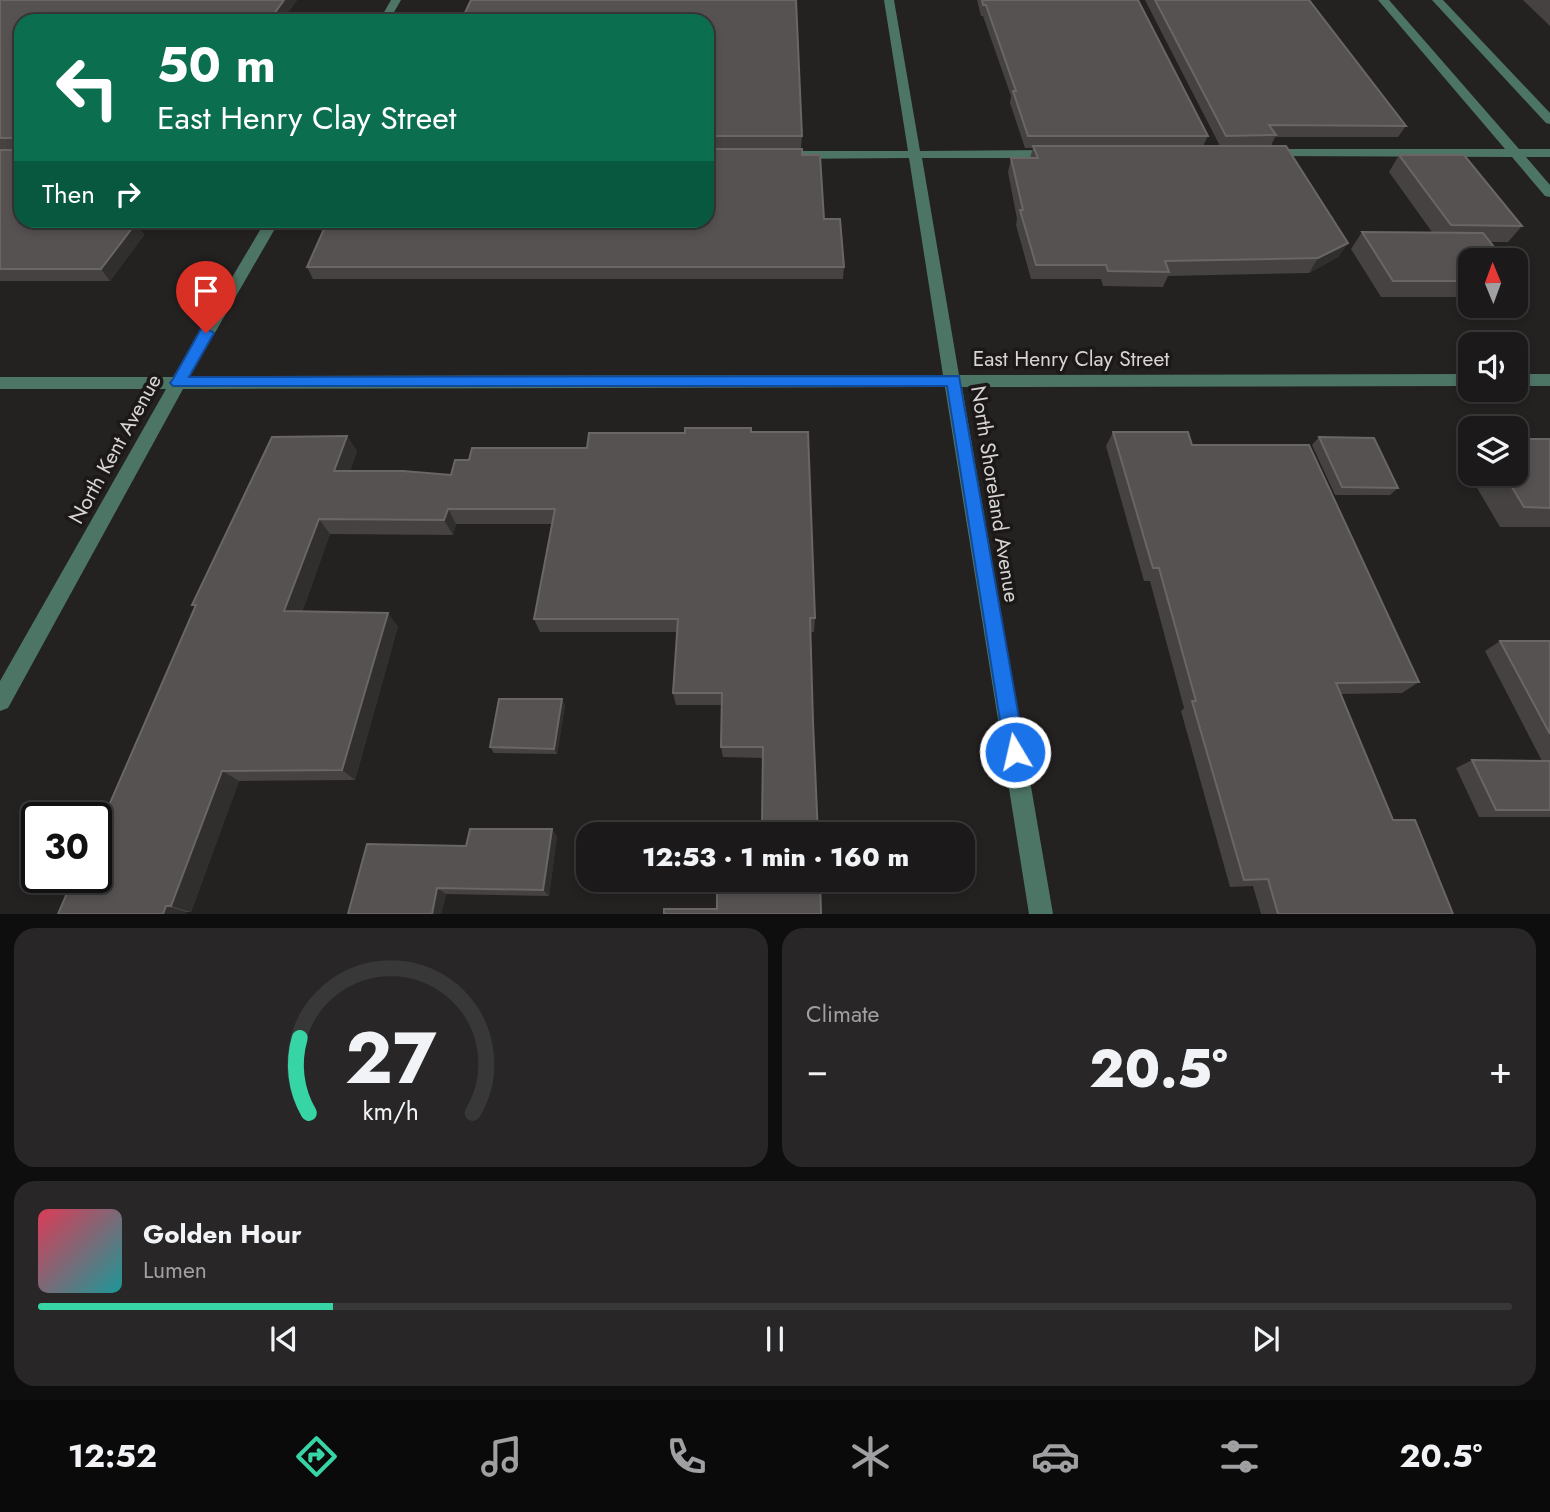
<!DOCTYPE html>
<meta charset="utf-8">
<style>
body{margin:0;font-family:Jost,sans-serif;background:#282626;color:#f1f3f6;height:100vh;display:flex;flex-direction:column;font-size:26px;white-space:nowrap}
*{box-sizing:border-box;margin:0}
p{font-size:23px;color:#a0a0a2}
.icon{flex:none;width:38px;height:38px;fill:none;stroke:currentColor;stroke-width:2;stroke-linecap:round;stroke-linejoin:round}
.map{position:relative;height:914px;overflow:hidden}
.side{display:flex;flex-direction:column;gap:14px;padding:14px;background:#0f0e0e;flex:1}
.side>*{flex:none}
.guide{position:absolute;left:14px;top:14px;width:700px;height:214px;border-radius:21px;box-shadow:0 4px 10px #0003,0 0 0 2px #393838;background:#0b6e4f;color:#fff;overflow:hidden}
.needle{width:46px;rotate:359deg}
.tools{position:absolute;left:1458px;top:248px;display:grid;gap:14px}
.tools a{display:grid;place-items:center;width:70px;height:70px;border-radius:14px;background:#1b1919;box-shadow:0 4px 10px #0003,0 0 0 2px #393838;font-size:35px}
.speed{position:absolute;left:21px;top:802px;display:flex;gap:14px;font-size:35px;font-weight:700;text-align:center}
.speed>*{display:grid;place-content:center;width:91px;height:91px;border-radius:50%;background:#1b1919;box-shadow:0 4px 10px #0003,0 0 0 2px #393838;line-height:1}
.speed .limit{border:4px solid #111;border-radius:10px;background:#fff;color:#111}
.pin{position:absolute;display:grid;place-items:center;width:60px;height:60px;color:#fff;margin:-72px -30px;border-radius:50% 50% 50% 0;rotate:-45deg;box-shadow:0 0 7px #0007}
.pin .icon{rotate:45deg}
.me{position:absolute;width:77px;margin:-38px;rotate:351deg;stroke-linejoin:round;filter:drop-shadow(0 0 5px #0008)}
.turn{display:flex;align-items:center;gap:24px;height:147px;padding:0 28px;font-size:32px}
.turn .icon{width:91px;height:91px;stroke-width:2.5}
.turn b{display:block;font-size:49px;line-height:60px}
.then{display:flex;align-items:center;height:66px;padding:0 28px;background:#0003;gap:14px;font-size:26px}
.big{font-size:52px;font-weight:800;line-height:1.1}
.side .tile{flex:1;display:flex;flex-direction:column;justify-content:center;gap:10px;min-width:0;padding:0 24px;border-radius:21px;background:#282626}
.side .dial{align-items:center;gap:0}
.dial svg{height:182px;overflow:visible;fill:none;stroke:#393838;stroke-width:7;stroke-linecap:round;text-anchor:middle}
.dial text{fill:#f1f3f6;stroke:none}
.song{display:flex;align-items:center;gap:21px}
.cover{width:84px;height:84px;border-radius:10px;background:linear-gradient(135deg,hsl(350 70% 55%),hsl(180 70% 35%))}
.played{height:7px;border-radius:4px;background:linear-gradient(90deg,#37d4a6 20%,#393838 20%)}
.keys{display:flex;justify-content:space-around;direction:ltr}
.heat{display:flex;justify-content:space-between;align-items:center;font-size:38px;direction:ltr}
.side .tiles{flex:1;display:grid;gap:14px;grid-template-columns:1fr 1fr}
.tile:last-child{grid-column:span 2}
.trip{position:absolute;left:576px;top:822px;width:399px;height:70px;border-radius:21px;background:#1b1919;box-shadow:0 4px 10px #0003,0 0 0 2px #393838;font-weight:800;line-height:70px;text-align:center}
.tabs{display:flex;height:112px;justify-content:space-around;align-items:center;background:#0b0a0a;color:#a0a0a2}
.tabs .icon{width:49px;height:49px}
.tabs .current{color:#37d4a6}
.tabs b{font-size:32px;color:#f1f3f6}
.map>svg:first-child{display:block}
</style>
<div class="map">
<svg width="1550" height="914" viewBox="0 0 1550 914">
<rect width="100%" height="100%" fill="#242121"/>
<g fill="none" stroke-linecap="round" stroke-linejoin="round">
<g fill="#4d7566" fill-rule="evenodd">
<polygon points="391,0 401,0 389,21 379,21"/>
<polygon points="884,0 894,0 920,151 1053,150 1059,154 1053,158 922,158 959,375 1470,374 1470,386 962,387 1053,914 1029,914 945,387 183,389 8,708 0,711 0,681 166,389 0,389 0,377 173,377 266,220 280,220 190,376 943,375 909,158 780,159 774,155 780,151 908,151"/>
<polygon points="1378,0 1389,0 1519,149 1550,149 1550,157 1526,157 1550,185 1550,197 1545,196 1512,157 1262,156 1261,153 1267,149 1505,149"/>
<polygon points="1432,0 1443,0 1550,113 1550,124 1546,123"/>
<rect x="1516" y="374" width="34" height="12"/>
</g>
</g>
<g fill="#454241">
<polygon points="0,0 297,0 282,21 21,21 144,235 110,281 0,281"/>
<polygon points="977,0 1138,0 1208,136 1203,146 1220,146 1145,0 1309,0 1406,126 1398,137 1275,137 1271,146 1348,243 1338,257 1309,273 1168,276 1163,287 1103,286 1101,279 1031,279 1016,225 1017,219 1008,172 1011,158 1030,158 1033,148 1025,148 1010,103 1011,96 983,16 981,16"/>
<polygon points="1523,0 1550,0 1550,26"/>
<polygon points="707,21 802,136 801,148 707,148"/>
<polygon points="802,155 824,219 844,267 843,279 313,279 307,267"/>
<polygon points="1399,155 1522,226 1508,242 1491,242 1470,261 1470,297 1381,297 1351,249 1362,232 1432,232 1389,172"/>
<polygon points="751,432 815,618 814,632 811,632 762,826 763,758 723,757 721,747 722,705 676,705 673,693 677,632 540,632 534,619 552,524 456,524 453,535 330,534 302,612 398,626 355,780 239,781 191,912 186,912 186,914 58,914 107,810 195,607 192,605 347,436 357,451 350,471 451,475 469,460 587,448 685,433"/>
<polygon points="1113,432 1192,445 1419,682 1402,693 1341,694 1393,820 1453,914 1261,914 1253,886 1230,887 1181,711 1184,708 1150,581 1144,581 1106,446"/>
<polygon points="1319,437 1398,488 1390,495 1335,495 1312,445"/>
<polygon points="1550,439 1550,527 1500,527 1460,459 1470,450 1470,474 1516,474"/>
<polygon points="1500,641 1550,641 1550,817 1479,817 1456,768 1472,760 1542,761 1485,651"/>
<polygon points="565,705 557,754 494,753 490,747"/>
<polygon points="557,836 549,896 446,894 441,914 348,914 466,846"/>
</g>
<g fill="#312e2e">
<polygon points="284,0 297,0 282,21 269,21"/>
<polygon points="130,220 147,220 141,230 144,235 110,281 101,269"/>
<polygon points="1348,243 1338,257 1309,273 1318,258"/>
<polygon points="347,436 357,451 345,487 334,471"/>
<polygon points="448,509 456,524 453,535 444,520"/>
<polygon points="319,519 330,534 297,625 284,611"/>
<polygon points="388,613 398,626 355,780 342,770"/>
<polygon points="562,699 565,705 557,754 554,749"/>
<polygon points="222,771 239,781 191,912 171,906"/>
<polygon points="552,829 557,836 549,896 543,890"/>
<polygon points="437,888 446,894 441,914 432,914"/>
<polygon points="166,906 186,912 186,914 163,914"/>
</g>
<g fill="#555251" stroke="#696665" stroke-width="2">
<polygon points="0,0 284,0 269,21 21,21 21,220 130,220 129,222 136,223 101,269 0,269 0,150 13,150 13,138 0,138"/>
<polygon points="471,0 796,0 802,136 707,136 707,21 461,21"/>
<polygon points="982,0 1138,0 1208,136 1028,136 1013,91 1016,91 986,5 983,5"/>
<polygon points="1155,0 1309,0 1406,126 1269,125 1276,135 1226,136"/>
<polygon points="1033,146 1286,146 1348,243 1318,258 1165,261 1169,272 1108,271 1106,265 1036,265 1020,210 1023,210 1011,158 1038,158"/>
<polygon points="707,149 802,149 802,155 820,155 824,219 840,219 844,267 307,267 328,220 707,220"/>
<polygon points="1399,155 1464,155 1522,226 1451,225"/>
<polygon points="1362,232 1483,233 1505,261 1470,261 1470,281 1393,281"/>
<polygon points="1516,274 1521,281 1516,281"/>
<polygon points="685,428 751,428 751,432 808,432 815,618 810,618 813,722 818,835 719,835 719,826 762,826 763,747 721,747 722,693 673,693 678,619 534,619 555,509 448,509 444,520 319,519 284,611 388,613 342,770 222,771 171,906 166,906 163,914 58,914 74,877 96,877 96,827 104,810 107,810 196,605 192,605 272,437 347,436 334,471 403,471 451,475 455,460 469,460 472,448 587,448 589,433 685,433"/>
<polygon points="1113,432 1188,432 1192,445 1309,445 1419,682 1336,683 1393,820 1415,820 1453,914 1278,914 1268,879 1244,880 1192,701 1196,701 1159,568 1153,568"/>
<polygon points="1319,437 1374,438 1398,488 1342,487"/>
<polygon points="1516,439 1550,439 1550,508 1524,507 1504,474 1516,474"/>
<polygon points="1500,641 1550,641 1550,734"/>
<polygon points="499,699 562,699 554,749 490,747"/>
<polygon points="1472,760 1550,761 1550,810 1496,810"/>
<polygon points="470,829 552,829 543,890 437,888 432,914 348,914 367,844 466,846"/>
<polygon points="717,880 820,880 821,914 664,914 664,909 717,909"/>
</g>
<polygon fill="#1a73e8" stroke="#114b97" stroke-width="2" points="206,328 214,333 189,377 959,376 1025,752 1022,759 1015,762 1008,759 1005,752 947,386 173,386 170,383 173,379 201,329"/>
<g text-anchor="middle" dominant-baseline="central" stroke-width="7" stroke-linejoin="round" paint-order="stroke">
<g font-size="21" fill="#d7d5d4" stroke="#1b1817">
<text x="1071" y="359">East Henry Clay Street</text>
<text transform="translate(115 449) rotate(-61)">North Kent Avenue</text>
<text transform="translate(995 494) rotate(81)">North Shoreland Avenue</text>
</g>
</g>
</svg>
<div class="tools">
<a><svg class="needle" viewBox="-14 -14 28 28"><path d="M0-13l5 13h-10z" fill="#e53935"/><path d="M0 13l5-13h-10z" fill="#a0a0a2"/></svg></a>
<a><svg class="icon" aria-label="sound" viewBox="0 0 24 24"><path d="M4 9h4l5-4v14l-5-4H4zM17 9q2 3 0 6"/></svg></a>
<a><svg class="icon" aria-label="layers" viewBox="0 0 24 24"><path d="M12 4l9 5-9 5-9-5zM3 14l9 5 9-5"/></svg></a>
</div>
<div class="speed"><div class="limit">30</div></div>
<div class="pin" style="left:206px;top:333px;background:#d93025"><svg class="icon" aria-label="arrive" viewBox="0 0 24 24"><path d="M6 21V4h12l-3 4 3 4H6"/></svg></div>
<svg class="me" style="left:1015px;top:752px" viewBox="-20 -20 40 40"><circle r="17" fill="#1a73e8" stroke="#fff" stroke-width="3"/><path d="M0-11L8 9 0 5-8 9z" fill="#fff"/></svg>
<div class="trip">12:53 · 1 min · 160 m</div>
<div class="guide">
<div class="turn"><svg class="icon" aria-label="left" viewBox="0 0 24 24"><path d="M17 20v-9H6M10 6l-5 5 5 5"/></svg><div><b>50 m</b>East Henry Clay Street</div></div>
<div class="then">Then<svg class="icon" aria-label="right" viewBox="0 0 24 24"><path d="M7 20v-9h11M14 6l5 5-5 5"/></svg></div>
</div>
</div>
<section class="side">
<div class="tiles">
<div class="tile dial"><svg viewBox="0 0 100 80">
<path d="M14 69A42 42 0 1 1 86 69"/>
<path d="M14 69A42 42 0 0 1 10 36" stroke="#37d4a6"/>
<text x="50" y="56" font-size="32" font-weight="700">27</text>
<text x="50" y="72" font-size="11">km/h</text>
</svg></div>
<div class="tile"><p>Climate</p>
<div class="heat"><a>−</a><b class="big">20.5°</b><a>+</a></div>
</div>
<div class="tile">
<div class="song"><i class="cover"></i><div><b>Golden Hour</b><p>Lumen</p></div></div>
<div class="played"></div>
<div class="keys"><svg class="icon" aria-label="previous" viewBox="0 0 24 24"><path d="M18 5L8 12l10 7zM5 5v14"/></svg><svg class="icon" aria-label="pause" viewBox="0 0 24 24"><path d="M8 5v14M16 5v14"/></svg><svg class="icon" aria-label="next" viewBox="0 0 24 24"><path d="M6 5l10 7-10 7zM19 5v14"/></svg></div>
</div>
</div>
</section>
<nav class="tabs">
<b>12:52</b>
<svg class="icon current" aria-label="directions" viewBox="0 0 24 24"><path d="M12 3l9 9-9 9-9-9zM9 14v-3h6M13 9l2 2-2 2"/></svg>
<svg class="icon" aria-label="music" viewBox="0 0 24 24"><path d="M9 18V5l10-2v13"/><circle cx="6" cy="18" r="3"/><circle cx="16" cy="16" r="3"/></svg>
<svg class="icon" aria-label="phone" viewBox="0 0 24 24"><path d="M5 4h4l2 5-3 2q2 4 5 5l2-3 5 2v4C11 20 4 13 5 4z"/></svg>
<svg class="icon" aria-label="climate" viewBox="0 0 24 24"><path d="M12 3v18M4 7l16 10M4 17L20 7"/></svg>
<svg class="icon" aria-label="car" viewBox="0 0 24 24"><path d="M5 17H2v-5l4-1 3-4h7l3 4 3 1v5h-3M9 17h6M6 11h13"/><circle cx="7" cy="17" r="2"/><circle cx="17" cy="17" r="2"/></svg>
<svg class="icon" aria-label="filters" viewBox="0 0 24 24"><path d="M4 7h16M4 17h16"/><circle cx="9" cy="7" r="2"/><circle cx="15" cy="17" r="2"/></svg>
<b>20.5°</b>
</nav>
